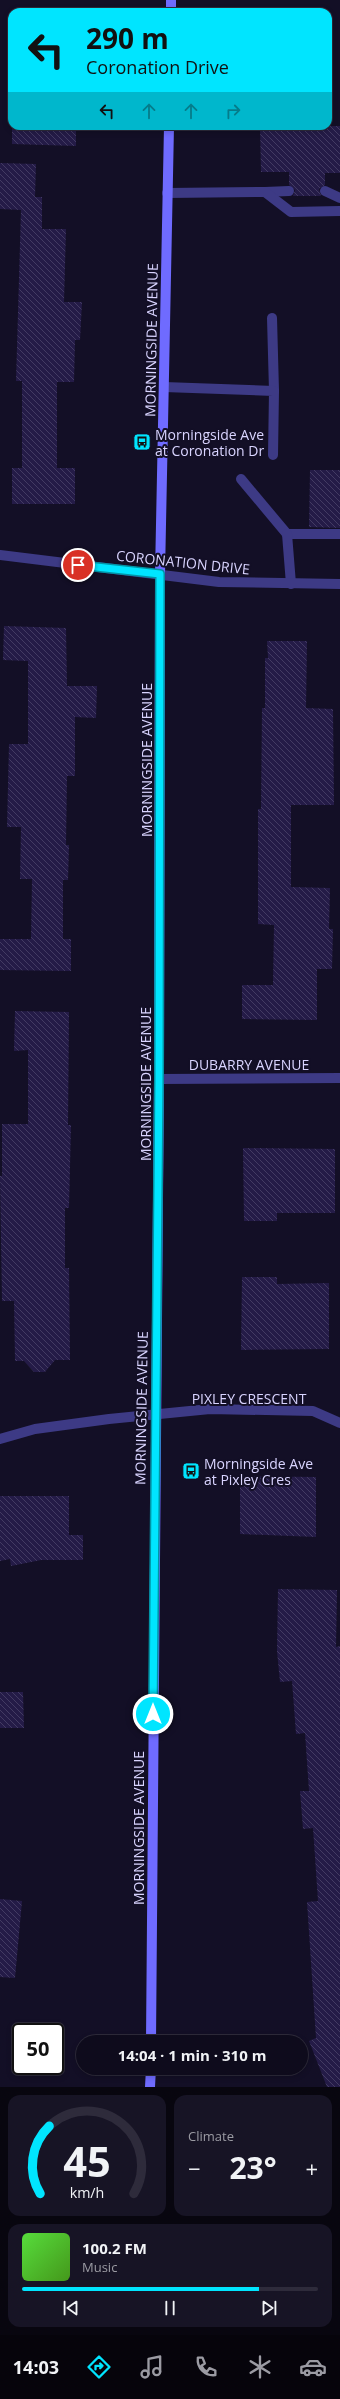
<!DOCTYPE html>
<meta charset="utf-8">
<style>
body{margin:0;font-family:"Open Sans",sans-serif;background:#171425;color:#f1f3f6;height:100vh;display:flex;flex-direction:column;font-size:15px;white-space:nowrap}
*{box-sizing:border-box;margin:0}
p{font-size:13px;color:#9b9ba3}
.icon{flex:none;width:22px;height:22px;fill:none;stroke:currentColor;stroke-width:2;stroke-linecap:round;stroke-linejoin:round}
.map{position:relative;height:2087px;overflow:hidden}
.sheet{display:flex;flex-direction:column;gap:8px;padding:8px;background:#08060f;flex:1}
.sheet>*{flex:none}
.guide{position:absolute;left:8px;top:8px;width:324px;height:122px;border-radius:12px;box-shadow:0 2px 6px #0003,0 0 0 1px #2e2b3b;background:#00e5ff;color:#111;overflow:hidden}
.speed{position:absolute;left:12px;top:2023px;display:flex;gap:8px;font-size:20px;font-weight:700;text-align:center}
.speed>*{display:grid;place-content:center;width:52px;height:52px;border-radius:50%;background:#0e0b1c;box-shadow:0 2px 6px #0003,0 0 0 1px #2e2b3b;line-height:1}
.speed .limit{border:2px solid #111;border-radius:6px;background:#fff;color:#111}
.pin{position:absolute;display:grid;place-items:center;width:34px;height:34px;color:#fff;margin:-17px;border:2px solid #fff;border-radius:50%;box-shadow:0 1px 4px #0007}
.me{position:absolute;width:44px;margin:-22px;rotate:0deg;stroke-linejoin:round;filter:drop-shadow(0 0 3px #0008)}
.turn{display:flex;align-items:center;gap:14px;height:84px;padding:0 12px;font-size:18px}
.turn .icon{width:52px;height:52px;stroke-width:2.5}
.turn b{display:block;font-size:28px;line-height:34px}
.lanes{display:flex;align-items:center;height:38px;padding:0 12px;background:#0003;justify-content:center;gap:20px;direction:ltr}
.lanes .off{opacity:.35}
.big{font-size:30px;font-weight:700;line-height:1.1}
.sheet .tile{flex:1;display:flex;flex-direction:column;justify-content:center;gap:6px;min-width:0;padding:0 14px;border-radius:12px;background:#171425}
.sheet .dial{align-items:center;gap:0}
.dial svg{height:104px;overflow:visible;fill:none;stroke:#2e2b3b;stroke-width:7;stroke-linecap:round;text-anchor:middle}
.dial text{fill:#f1f3f6;stroke:none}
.song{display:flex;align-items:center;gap:12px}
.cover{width:48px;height:48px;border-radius:6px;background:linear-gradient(135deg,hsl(110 70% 55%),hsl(100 70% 35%))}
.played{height:4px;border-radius:2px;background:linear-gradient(90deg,#00e5ff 80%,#2e2b3b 80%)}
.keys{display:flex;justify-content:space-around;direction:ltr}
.heat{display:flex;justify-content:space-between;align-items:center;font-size:22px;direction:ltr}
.sheet .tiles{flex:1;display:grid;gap:8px;grid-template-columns:1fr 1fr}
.tile:last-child{grid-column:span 2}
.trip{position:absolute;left:76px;top:2035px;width:232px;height:40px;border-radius:20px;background:#0e0b1c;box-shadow:0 2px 6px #0003,0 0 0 1px #2e2b3b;font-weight:700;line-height:40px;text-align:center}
.tab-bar{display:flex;height:64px;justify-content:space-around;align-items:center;background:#06040b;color:#9b9ba3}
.tab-bar .icon{width:28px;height:28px}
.tab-bar .on{color:#00e5ff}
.tab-bar b{font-size:18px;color:#f1f3f6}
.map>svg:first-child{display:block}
</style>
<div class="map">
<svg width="340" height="2087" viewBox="0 0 340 2087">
<defs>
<pattern id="building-back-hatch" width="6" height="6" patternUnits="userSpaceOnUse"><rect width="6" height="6" fill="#241b47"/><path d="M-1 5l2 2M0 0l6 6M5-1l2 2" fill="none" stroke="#433b63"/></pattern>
</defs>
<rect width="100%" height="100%" fill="#130f26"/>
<g fill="url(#building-back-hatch)">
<polygon points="12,126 76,126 76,146 12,144"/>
<polygon points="260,126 340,126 340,173 325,173 325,185 319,189 321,196 293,196 295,190 289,185 289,172 261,172"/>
<polygon points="0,163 36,164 35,197 42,197 42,229 66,229 64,302 82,302 80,340 75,340 74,382 57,382 57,468 75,468 75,504 12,504 12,468 22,468 22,381 16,381 21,210 0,209"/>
<polygon points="310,470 340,470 340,528 309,527"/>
<polygon points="4,626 66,628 67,686 97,686 96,718 75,717 75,776 67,776 66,845 69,845 68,880 63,880 63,939 71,939 71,971 0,970 0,939 31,939 32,879 20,879 21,827 7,827 9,744 28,744 28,661 3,660"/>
<polygon points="267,641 307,641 306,708 333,709 334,805 291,805 291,887 330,888 329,929 333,929 332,969 317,969 317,1020 242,1019 242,985 273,985 274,925 258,924 258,809 261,809 262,708 265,708 265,658 268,658"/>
<polygon points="15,1011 69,1012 68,1125 71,1125 69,1208 65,1208 65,1268 69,1268 70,1360 55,1360 45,1372 34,1372 24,1361 15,1361 14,1301 2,1301 0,1176 2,1176 2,1124 28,1124 28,1050 14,1051"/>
<polygon points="243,1148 335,1149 335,1213 277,1213 277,1221 244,1221"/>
<polygon points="242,1277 277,1277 277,1284 329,1283 329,1349 241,1350"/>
<polygon points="240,1476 316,1477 316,1537 240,1534"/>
<polygon points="0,1496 69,1496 69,1535 83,1535 83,1560 41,1560 11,1566 10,1559 0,1561"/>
<polygon points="278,1589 337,1590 336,1647 340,1646 340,2087 327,2087 309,2041 316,2038 307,1902 318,1901 313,1828 303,1829 300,1791 309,1791 305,1733 296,1734 292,1681 280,1682 277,1651"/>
<polygon points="0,1692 23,1692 24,1728 0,1728"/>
<polygon points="0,1899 22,1901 15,1978 0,1977"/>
</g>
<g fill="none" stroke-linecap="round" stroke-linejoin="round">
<g stroke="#3d3a85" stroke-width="10">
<polyline points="325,191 340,198"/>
<polyline points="265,192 289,191"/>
<polyline points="167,193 265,192 291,212 340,211"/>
<polyline points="272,318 274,391"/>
<polyline points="164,387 274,391 273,455"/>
<polyline points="241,479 287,534 340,534"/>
<polyline points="287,534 291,584"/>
</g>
<g stroke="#3d3a85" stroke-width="10">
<polyline points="0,555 219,582 340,584"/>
<polyline points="159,1079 340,1078"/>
<polyline points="0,1439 35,1429 109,1419 210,1409 313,1411 340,1423"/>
</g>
<g stroke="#6f6bff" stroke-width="10">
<polyline points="171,12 171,0"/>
<polyline points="151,2042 159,1079 160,574 169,126"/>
<polyline points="150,2087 151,2068"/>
</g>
</g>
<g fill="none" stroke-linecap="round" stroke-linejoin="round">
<g stroke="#0095a6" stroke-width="10">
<polyline id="route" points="78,565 160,574 159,1079 153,1714"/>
</g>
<use href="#route" stroke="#00e5ff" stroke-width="7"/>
</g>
<defs>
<g id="bus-square" transform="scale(0.9)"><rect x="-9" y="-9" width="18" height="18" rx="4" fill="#00e5ff" stroke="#130f26"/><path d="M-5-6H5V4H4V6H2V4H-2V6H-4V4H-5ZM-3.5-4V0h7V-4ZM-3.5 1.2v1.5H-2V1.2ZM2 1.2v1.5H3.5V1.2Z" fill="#111"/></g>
</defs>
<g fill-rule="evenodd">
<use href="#bus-square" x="142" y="442"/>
<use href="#bus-square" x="191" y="1471"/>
</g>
<g text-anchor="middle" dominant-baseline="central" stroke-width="4" stroke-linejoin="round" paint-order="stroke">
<g font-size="14" fill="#d9d4ff" stroke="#130f26">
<text transform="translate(151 340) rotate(-89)">MORNINGSIDE AVENUE</text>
<text transform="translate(183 562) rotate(6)">CORONATION DRIVE</text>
<text transform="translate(146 760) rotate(-90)">MORNINGSIDE AVENUE</text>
<text x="249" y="1064">DUBARRY AVENUE</text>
<text transform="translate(145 1084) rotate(-90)">MORNINGSIDE AVENUE</text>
<text x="249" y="1398">PIXLEY CRESCENT</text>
<text transform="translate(141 1408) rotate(-89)">MORNINGSIDE AVENUE</text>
<text transform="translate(138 1828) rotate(-90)">MORNINGSIDE AVENUE</text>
</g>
<g font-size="14" fill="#d9d4ff" stroke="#130f26" text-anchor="start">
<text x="155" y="434">Morningside Ave<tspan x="155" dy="16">at Coronation Dr</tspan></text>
<text x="204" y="1463">Morningside Ave<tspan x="204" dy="16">at Pixley Cres</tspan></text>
</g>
</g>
</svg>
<div class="speed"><div class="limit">50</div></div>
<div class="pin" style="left:78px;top:565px;background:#d93025"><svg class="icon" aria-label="arrive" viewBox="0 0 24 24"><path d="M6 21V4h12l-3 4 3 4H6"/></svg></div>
<svg class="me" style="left:153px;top:1714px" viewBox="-20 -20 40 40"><circle r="17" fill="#00e5ff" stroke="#fff" stroke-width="3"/><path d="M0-11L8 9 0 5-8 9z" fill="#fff"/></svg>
<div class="trip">14:04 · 1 min · 310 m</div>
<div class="guide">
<div class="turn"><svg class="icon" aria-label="left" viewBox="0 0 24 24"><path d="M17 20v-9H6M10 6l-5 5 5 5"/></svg><div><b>290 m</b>Coronation Drive</div></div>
<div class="lanes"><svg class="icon" aria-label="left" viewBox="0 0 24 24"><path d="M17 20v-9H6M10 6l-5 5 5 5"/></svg><svg class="icon off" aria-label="ahead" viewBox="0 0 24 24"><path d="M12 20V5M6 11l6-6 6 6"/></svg><svg class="icon off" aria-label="ahead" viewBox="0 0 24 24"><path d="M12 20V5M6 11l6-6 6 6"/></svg><svg class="icon off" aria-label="right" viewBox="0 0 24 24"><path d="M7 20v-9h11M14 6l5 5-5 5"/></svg></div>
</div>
</div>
<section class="sheet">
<div class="tiles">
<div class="tile dial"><svg viewBox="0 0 100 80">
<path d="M14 69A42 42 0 1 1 86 69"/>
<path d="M14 69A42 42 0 0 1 21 17" stroke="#00e5ff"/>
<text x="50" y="56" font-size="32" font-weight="700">45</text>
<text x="50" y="72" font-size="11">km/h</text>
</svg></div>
<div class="tile"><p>Climate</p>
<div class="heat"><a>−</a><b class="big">23°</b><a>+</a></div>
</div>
<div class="tile">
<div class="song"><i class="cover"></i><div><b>100.2 FM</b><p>Music</p></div></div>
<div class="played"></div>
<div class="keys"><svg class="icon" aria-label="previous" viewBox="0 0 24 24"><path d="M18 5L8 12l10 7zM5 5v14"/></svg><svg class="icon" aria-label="pause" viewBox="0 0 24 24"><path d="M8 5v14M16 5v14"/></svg><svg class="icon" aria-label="next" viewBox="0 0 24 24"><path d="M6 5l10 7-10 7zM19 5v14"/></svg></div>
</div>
</div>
</section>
<nav class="tab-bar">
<b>14:03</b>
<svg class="icon on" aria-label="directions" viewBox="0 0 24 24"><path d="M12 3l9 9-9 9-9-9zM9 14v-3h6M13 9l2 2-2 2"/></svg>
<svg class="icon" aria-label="music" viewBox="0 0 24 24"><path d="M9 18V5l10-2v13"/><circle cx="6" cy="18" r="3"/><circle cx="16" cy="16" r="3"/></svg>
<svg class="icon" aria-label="phone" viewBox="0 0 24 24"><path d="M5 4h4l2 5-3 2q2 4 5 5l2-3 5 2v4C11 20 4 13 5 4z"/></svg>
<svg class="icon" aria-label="climate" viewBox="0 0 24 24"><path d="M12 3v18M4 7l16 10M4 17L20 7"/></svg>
<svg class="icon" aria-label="car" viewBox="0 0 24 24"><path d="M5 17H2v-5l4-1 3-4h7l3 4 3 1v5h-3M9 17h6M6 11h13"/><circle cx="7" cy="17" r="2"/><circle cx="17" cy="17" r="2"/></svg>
</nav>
